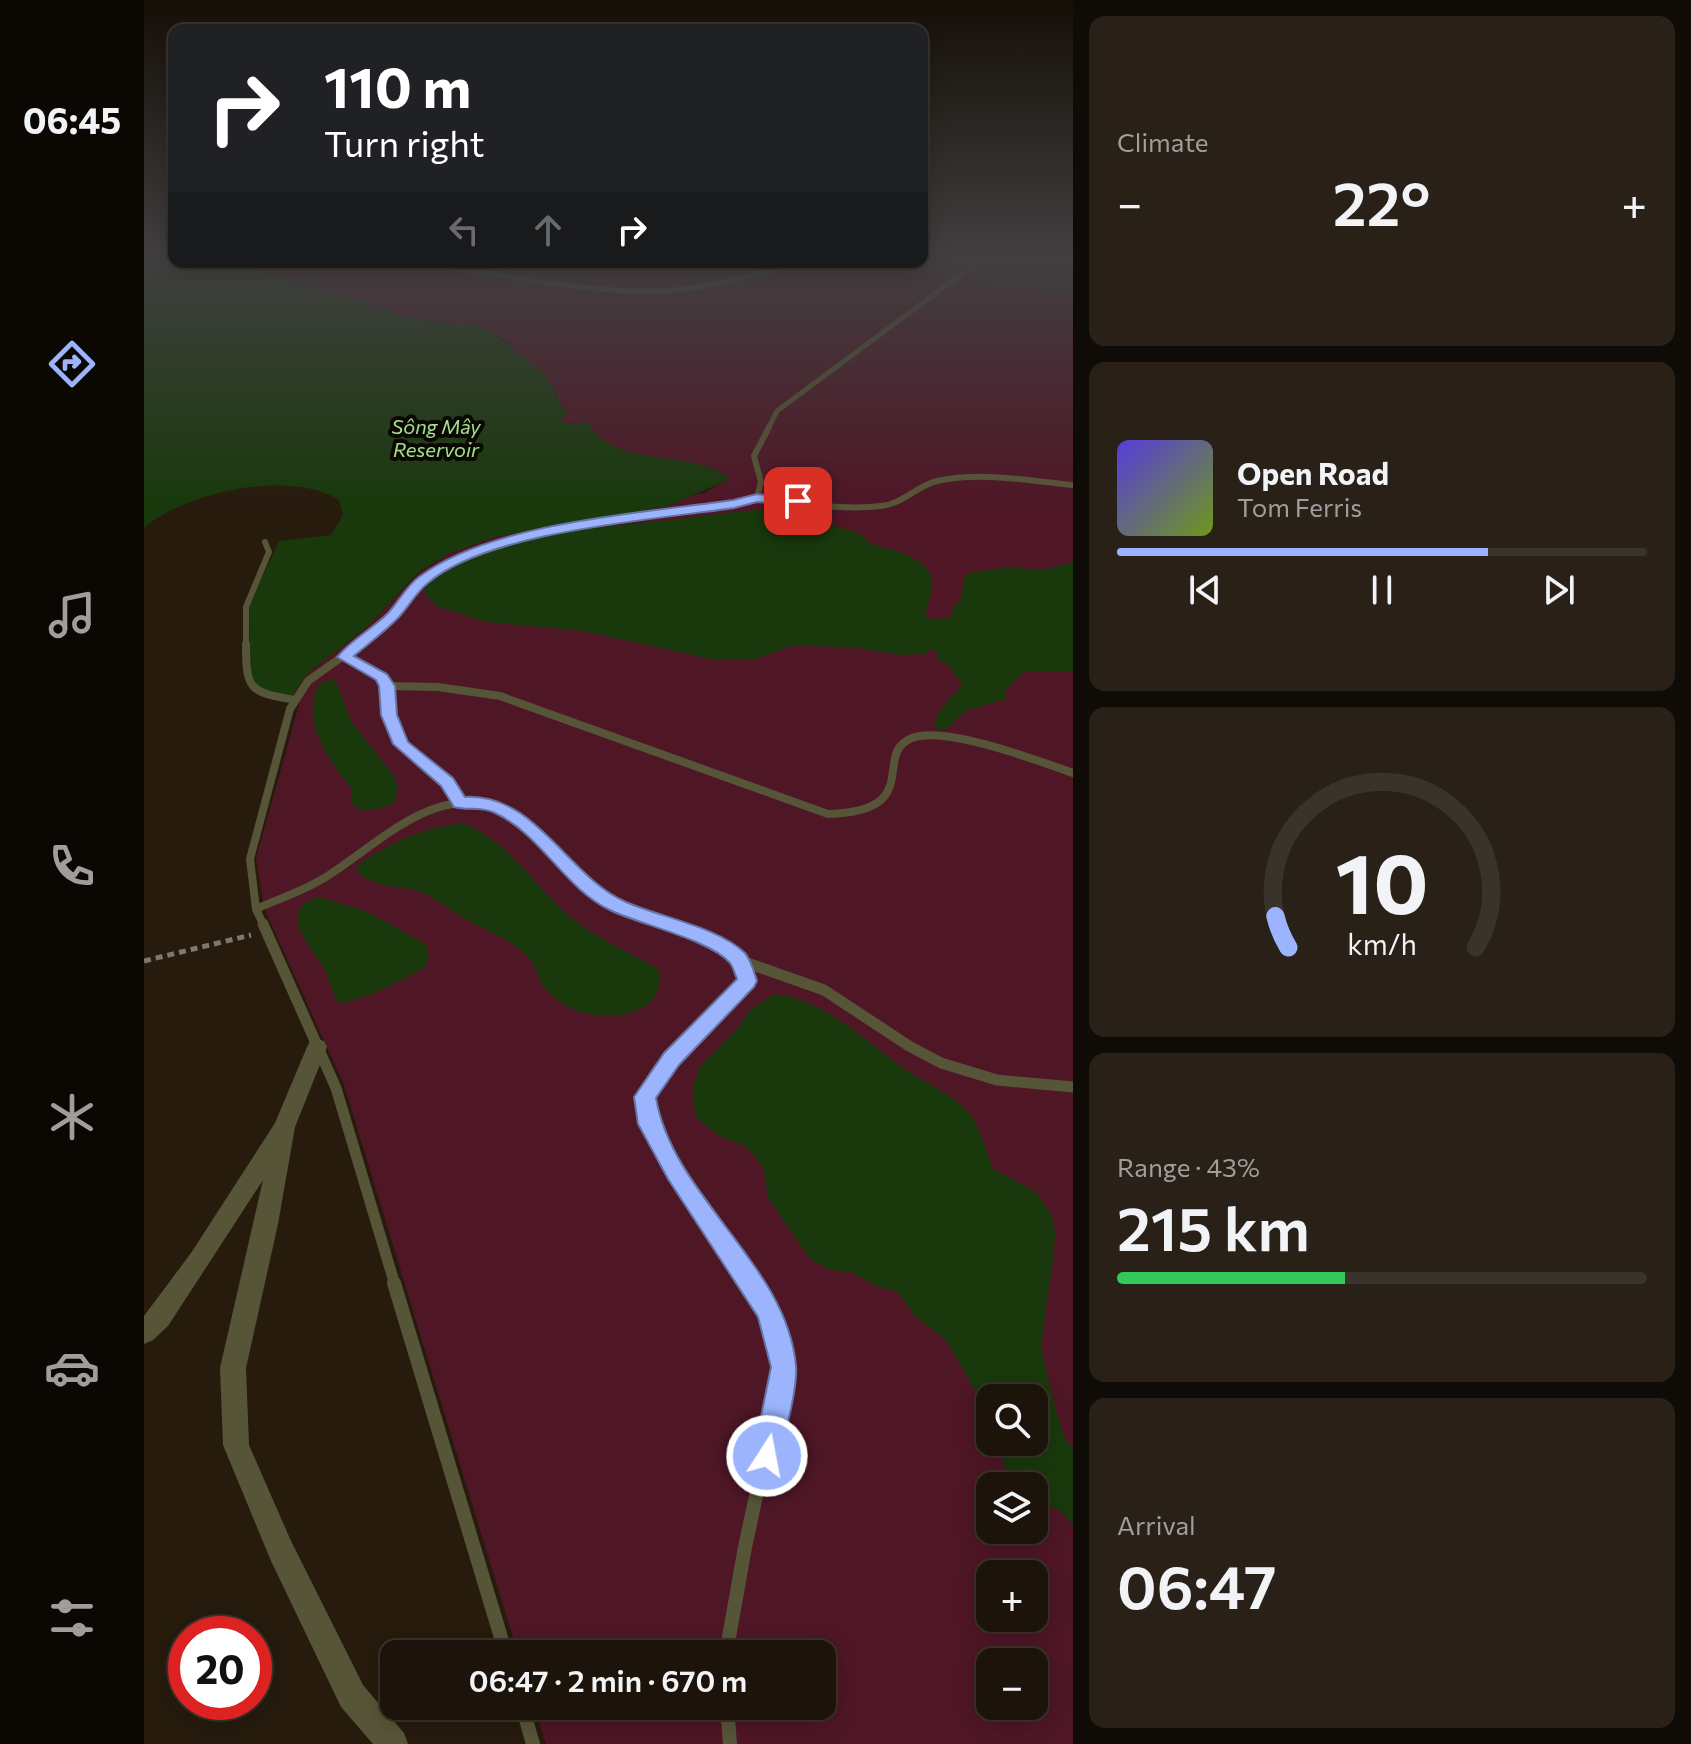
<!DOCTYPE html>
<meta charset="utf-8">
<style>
body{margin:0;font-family:Commissioner,sans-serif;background:#292118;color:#f1f3f6;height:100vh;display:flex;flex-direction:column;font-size:30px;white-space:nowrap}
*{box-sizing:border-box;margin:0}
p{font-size:26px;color:#a09e9c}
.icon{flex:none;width:44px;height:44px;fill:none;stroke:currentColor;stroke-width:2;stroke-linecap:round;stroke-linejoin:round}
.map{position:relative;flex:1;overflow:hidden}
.panel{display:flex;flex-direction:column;gap:16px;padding:16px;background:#0f0b06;width:618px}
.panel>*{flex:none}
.top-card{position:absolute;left:24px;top:24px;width:760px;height:244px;border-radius:16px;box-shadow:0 4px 20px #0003,0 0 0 2px #3a332b;background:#202124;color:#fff;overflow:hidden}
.tools{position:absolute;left:832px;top:1384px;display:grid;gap:16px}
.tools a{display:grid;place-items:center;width:72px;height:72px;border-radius:16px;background:#1c140a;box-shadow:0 4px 20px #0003,0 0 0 2px #3a332b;font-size:40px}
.speed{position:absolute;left:24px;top:1616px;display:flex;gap:16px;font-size:40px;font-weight:700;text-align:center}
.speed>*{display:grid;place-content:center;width:104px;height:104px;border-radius:50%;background:#1c140a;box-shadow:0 4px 20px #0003,0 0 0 2px #3a332b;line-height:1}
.speed .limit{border:12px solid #d22;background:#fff;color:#111}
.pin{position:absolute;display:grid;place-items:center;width:68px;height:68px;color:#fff;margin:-34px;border-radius:16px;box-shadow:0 4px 12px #0006}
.me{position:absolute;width:88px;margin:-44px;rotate:11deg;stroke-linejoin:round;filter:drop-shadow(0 0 6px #0008)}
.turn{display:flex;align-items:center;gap:28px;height:168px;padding:0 24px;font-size:36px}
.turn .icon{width:104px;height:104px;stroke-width:2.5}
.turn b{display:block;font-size:56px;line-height:68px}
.lanes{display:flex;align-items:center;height:76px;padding:0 24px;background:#0003;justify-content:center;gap:40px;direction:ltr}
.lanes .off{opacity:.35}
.big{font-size:60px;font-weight:600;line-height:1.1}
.panel .widget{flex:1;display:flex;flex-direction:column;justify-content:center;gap:12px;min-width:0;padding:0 28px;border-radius:16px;background:#292118}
.panel .dial{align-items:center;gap:0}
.dial svg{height:208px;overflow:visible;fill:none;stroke:#3a332b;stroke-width:7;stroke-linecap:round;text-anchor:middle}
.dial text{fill:#f1f3f6;stroke:none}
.song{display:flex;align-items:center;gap:24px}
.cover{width:96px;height:96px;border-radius:12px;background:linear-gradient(135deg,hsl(250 70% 55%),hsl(80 70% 35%))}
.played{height:8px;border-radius:4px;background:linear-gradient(90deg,#9bb4fd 70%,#3a332b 70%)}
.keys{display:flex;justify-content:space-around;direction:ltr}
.heat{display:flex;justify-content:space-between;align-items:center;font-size:44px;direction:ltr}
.charge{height:12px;border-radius:6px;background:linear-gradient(90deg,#34c759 43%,#3a332b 0)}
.trip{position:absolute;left:236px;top:1640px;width:456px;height:80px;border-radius:16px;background:#1c140a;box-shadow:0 4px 20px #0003,0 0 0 2px #3a332b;font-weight:600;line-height:80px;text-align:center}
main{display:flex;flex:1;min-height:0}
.menu{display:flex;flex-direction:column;width:144px;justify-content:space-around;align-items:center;background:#0b0804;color:#a09e9c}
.menu .icon{width:56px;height:56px}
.menu .current{color:#9bb4fd}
.menu b{font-size:36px;color:#f1f3f6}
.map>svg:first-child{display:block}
</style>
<main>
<nav class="menu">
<b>06:45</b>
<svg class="icon current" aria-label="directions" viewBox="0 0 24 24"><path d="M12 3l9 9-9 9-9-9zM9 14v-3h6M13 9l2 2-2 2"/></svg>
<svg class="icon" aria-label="music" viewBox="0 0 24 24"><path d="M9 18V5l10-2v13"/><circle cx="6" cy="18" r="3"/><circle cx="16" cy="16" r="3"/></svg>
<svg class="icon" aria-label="phone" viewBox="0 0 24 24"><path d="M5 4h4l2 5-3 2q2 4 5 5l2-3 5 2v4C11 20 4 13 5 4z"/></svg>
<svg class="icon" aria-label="climate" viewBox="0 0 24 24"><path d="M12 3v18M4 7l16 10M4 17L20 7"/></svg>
<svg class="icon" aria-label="car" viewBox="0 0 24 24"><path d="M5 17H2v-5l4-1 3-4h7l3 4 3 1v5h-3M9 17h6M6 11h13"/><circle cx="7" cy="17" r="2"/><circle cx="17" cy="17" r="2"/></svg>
<svg class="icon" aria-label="filters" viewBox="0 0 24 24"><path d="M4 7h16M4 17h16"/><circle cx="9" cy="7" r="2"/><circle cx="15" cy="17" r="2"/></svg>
</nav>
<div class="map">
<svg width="929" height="1744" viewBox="0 0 929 1744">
<rect width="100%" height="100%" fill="#261b0d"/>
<path fill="#4f1626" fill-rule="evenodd" d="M778 258H929V1744H402L390 1706H678V1654H374L200 1085 120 908 112 858 156 701 147 697 165 672 222 628 275 573 306 553 351 537 560 493 585 479C557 449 467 470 444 422L423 424 416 419 412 391 359 338 331 324 302 323 251 315 246 310H230L220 300 171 290 165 283 131 278 100 266 57 268 48 262H778ZM846 1398H890V1442H846ZM846 1486H890V1530H846ZM846 1574H890V1618H846ZM846 1662H890V1706H846Z"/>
<g fill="#19390c">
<path d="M0 258H30V262H48L57 268 100 266 131 278 165 283 171 290 220 300 230 310H246L251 315C267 318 284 321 300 323 310 324 322 321 331 324 344 327 390 364 400 375 411 387 412 401 423 412L416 419 423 424 444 422C467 470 557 449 586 479L524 506 351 537 306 553 275 572 222 628 165 672 147 697C131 693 115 692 106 677L105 606 135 541 187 535 199 515 195 500C148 469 40 492 0 528Z"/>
<path d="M648 507 657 508 666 517 716 534 727 544 757 552 778 563 787 574 788 588 781 616 788 619 807 618 810 604 816 602 821 576 825 573 863 567 900 570 929 562V672H880L862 690V699L821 711 801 730 790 728C793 707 807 700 818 685L805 666 794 659 793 651 784 650V654L755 655 714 648 650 645 611 659 572 660 438 631 343 622 294 607 281 595V586C349 535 445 528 526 520 567 515 607 510 648 507Z"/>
<path d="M188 679 193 683 207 721 251 777 254 789 250 803 232 810 214 809 208 802V789C185 760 156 723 175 684Z"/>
<path d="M319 823C367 842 390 888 429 919 455 940 486 952 514 969 518 983 514 997 501 1006 473 1026 421 1015 401 988 393 978 393 965 383 956 367 939 340 930 320 918 308 911 296 902 284 895 263 884 230 890 214 872L213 866C244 843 280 827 319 823Z"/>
<path d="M175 897 222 911 282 944 285 957 281 968 229 994 196 1004C187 995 187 981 181 970 168 947 130 909 175 897Z"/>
<path d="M630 994C687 1000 727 1049 773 1077 790 1087 810 1096 824 1112 837 1128 842 1148 848 1168L892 1192 908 1216 911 1233 910 1251 897 1347 912 1411 921 1438 929 1449V1525L916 1511 890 1497V1486L871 1484 848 1442H890V1398H846V1436L837 1401 802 1340 770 1315 754 1292 733 1286 706 1272 686 1270 666 1259 624 1198 620 1170 611 1156 599 1145 577 1137 553 1119 549 1102 550 1083 556 1067 592 1030 606 1010Z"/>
</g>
<polygon fill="#3f2c26" points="852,258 895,258 898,263 929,267 929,294 829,280 843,263 849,263"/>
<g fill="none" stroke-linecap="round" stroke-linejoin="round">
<polyline stroke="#81776c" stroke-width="5" stroke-dasharray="7 5" stroke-linecap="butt" points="0,961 107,935"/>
<g stroke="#575537" stroke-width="5">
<polyline points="900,258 929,262"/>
<path d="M273 262C350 273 431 292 509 291 559 291 609 274 658 262"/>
<polyline points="624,429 633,411 839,258"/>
</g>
<g stroke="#575537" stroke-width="6">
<path d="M613 498C654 502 696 511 737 506 759 504 772 486 793 481 837 471 885 481 929 485"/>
<polyline points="102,646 102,607 125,552 121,542"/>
<path d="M213 646C244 624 263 585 297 567 348 539 406 532 462 523 511 516 559 508 608 501L613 498 617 482 610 456 625 427"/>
</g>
<g stroke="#575537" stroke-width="8">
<path d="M102 644C102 690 105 692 151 700"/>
<polyline points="200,657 238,677 243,686 245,715 257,744 303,782 316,803"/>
<path d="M243 686 294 687 356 696 684 814C782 811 727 754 768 738 800 725 895 761 929 773"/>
<path d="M112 909C136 898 163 890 185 875 245 836 303 771 377 821L457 896 486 912 527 926"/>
<polyline points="120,926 112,909 106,859 146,709 164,681 216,644"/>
</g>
<g stroke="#575537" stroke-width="11">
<polyline points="119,924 192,1088 251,1285"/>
<path d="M521 924C554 935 593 944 603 981L527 1059 501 1097 505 1124 532 1172 607 1285"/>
<polyline points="595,960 680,990 765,1046 797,1063 853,1080 929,1087"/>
</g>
<g stroke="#575537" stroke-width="14">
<polyline points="250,1283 362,1654"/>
<polyline points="582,1654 601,1547 640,1367 625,1312 605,1283"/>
<polyline points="378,1706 389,1744"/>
<polyline points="583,1706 586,1744"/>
</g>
<polygon fill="#575537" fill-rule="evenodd" points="173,1039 180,1041 183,1047 151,1127 134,1224 102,1368 105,1445 147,1541 219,1685 260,1733 264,1744 229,1744 197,1707 127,1561 79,1445 76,1368 119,1180 24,1326 9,1340 0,1344 0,1316 47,1253 131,1123 163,1047 166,1041"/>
</g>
<linearGradient id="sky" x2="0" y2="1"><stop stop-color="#150f07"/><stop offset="0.51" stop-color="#413f40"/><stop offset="1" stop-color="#413f40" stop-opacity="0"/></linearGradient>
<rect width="929" height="502" fill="url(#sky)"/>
<path fill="#9bb4fd" stroke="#6575a4" stroke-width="2" d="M613 494 654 498 660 501 654 505 613 502 590 508C509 520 345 531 284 583 271 593 264 609 252 620 239 633 224 644 210 656L243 674 251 686 253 715 264 742 309 778 321 797C392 793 423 876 482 902 516 917 574 927 601 953 607 960 610 972 613 981L610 987 535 1065 512 1098C529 1197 643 1264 652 1366 654 1387 641 1433 636 1456L632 1466 623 1470 613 1466 609 1456 627 1367 614 1317 524 1179 494 1124 490 1097 520 1053 593 979C591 974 589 967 586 963 566 940 498 925 468 911 421 890 398 835 351 813 337 806 324 811 310 807L297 786 249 744 237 715 235 686 232 680 193 657C207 640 228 629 244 613 255 601 263 585 276 576 349 522 499 513 589 500Z"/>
<g text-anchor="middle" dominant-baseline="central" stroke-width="8" stroke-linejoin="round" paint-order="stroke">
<g font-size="20" font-style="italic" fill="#a3e28d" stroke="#0b0703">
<text x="292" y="426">Sông Mây<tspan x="292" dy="23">Reservoir</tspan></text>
</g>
</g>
</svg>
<div class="tools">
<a><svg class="icon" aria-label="search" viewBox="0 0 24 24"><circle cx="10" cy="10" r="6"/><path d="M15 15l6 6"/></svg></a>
<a><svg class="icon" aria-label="layers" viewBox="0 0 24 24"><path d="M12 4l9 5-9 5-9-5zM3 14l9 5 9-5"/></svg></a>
<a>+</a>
<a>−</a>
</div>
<div class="speed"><div class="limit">20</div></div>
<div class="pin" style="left:654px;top:501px;background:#d93025"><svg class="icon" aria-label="arrive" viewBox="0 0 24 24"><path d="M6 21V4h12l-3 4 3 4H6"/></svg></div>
<svg class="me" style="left:623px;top:1456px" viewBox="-20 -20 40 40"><circle r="17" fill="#9bb4fd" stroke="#fff" stroke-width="3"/><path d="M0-11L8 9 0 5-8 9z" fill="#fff"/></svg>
<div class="trip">06:47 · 2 min · 670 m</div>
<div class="top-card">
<div class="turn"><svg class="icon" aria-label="right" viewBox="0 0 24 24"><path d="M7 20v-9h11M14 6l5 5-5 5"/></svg><div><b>110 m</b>Turn right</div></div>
<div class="lanes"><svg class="icon off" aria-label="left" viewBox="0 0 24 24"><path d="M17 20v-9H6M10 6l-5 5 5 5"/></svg><svg class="icon off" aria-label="ahead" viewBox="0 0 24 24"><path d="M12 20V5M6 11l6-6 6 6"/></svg><svg class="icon" aria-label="right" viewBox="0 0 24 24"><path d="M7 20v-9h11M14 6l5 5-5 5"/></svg></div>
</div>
</div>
<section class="panel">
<div class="widget"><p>Climate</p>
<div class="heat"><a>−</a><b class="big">22°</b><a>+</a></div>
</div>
<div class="widget">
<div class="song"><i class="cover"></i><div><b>Open Road</b><p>Tom Ferris</p></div></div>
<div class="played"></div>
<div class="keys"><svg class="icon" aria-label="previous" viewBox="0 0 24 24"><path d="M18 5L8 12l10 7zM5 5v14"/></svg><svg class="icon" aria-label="pause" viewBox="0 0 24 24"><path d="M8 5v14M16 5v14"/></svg><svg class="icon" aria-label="next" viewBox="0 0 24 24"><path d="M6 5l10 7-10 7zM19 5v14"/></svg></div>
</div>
<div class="widget dial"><svg viewBox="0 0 100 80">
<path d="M14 69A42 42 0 1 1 86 69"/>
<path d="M14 69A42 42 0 0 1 9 57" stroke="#9bb4fd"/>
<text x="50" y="56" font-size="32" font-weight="700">10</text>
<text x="50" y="72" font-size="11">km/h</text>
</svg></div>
<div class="widget"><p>Range · 43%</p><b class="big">215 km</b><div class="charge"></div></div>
<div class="widget"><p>Arrival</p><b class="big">06:47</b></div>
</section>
</main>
